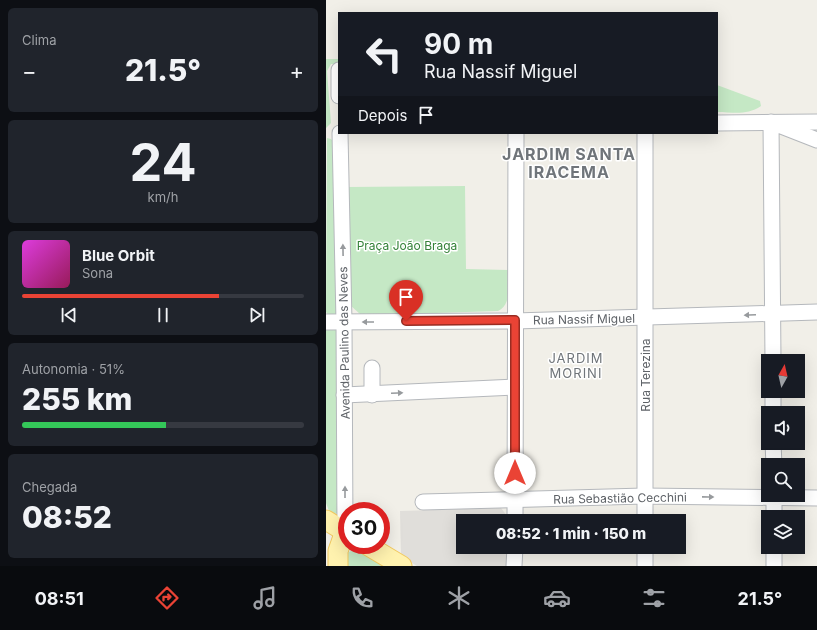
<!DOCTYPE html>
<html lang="pt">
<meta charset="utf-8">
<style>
body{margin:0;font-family:Inter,sans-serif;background:#20242c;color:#f1f3f6;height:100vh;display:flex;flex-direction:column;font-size:15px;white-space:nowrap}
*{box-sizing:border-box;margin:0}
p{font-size:13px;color:#9ea1a6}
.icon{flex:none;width:22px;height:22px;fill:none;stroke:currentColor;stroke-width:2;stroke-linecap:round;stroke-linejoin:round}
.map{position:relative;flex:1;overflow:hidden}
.details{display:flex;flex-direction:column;gap:8px;padding:8px;background:#0d0f14;width:326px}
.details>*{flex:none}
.banner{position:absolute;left:12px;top:12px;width:380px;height:122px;border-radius:0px;box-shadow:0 4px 16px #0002;background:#171b24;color:#f1f3f6;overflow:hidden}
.needle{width:26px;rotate:8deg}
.tools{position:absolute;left:435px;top:354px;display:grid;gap:8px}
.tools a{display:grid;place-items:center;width:44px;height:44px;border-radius:0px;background:#171b24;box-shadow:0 4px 16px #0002;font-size:20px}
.speed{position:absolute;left:12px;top:502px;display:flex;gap:8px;font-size:20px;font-weight:700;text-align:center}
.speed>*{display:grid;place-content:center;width:52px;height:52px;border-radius:50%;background:#171b24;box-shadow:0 4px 16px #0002;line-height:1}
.speed .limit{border:6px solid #d22;background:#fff;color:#111}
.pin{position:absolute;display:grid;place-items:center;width:34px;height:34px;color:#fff;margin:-41px -17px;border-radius:50% 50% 50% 0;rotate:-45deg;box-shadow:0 0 4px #0007}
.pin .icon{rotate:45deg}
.me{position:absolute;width:44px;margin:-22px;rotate:0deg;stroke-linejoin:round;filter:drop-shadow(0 0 3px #0008)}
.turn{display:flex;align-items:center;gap:14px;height:84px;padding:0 20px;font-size:18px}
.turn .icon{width:52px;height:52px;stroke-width:2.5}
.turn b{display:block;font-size:28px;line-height:34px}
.then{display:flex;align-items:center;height:38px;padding:0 20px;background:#0003;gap:8px;font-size:15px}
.big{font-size:30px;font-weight:800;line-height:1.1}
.details .card{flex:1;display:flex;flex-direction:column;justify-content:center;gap:6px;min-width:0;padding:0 14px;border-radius:6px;background:#20242c}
.details .dial{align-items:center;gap:0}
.dial b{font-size:52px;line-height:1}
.song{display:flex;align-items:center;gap:12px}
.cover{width:48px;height:48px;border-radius:6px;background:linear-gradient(135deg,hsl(300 70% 55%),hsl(330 70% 35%))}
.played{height:4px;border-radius:2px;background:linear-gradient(90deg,#ea4335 70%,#363941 70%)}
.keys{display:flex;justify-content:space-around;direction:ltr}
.heat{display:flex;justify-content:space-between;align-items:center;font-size:22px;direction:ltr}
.charge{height:6px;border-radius:3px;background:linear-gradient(90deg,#34c759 51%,#363941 0)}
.trip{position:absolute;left:130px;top:514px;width:230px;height:40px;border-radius:0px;background:#171b24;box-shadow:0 4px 16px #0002;font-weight:800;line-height:40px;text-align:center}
.dock{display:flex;height:64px;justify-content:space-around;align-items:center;background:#090b0e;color:#9ea1a6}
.dock .icon{width:28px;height:28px}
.dock .selected{color:#ea4335}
.dock b{font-size:18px;color:#f1f3f6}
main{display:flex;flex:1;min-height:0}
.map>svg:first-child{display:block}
</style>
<main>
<section class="details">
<div class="card"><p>Clima</p>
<div class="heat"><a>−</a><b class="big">21.5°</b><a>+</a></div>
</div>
<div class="card dial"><b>24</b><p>km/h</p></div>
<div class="card">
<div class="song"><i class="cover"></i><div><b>Blue Orbit</b><p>Sona</p></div></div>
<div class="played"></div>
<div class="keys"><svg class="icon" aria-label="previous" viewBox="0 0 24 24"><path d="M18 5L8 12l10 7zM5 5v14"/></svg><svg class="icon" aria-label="pause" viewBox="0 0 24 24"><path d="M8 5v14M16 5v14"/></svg><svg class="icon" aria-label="next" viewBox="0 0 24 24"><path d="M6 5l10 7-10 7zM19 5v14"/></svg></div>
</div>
<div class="card"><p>Autonomia · 51%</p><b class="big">255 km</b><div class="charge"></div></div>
<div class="card"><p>Chegada</p><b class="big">08:52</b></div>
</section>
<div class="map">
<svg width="491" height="566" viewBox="0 0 491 566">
<rect width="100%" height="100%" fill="#f1efe8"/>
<polygon fill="#e0deda" points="175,508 181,516 181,521 137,521 137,547 181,547 181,566 91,566 75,556 74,511"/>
<g fill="#c5e8c5">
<polygon points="0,59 13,59 13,64 5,64 1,71 5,123 0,128"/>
<path d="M391 85 434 101 435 106C420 116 407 112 391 112Z"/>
<polygon points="1,138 5,139 8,143 11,316 4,317 0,312"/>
<path d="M139 186 140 269 182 270C182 284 186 305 172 311L47 315 34 314 24 305 21 187Z"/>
<polygon points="2,325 14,330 15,511 9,514 3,511 0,503 0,328"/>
<polygon points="37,550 62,566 19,566 21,553 25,551"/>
</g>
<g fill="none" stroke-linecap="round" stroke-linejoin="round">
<g stroke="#b5b8bc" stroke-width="17">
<g id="minor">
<polyline points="13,70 13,96"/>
<polyline points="391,123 491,122"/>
<polyline points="14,133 18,322 19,531"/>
<polyline points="0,322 189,321 491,312"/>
<polyline points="447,361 445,122 491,140"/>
<polyline points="46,368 46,395"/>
<polyline points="447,391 447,413"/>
<polyline points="18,395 189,387"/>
<polyline points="447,443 448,465"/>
<polyline points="448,495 448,517"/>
<polyline points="97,502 318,496 491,498"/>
<polyline points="189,521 190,133"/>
<polyline points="319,521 319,133"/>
<polyline points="319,547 319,566"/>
<polyline points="448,547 448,566"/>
<polyline points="188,566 189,547"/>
</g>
</g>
<g stroke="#f2c960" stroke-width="21">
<g id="major">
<polyline points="0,520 21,533"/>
<polyline points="41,545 76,566"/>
<polyline points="12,566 12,551 19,531"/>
</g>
</g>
<use href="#minor" stroke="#fff" stroke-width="15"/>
<use href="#major" stroke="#fff2af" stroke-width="19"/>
</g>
<defs><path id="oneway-solid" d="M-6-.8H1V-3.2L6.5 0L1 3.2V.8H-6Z"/></defs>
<g fill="#979a9d">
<use href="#oneway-solid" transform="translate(17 250) rotate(-91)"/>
<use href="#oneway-solid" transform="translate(424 315) rotate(178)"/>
<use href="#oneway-solid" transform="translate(42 322) rotate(180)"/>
<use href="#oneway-solid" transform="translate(71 393) rotate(-3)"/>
<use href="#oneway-solid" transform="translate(19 492) rotate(-90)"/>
<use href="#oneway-solid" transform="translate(382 497) rotate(1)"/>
</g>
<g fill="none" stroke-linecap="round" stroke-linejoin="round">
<g stroke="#982c22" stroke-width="10">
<polyline id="route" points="80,321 189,320 189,473"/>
</g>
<use href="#route" stroke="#ea4335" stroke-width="7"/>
</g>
<g text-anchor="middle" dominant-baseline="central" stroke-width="3" stroke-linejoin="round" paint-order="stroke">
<g font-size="12" fill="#348238" stroke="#fff">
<text x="81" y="245">Praça João Braga</text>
</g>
<g font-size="12" fill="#5f6368" stroke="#fff">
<text transform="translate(258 319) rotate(-1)">Rua Nassif Miguel</text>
<text transform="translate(18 343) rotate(-91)">Avenida Paulino das Neves</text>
<text transform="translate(319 375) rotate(-90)">Rua Terezina</text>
<text transform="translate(294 498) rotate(-1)">Rua Sebastião Cecchini</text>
</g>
<g font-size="13" letter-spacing="1" fill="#70757a" stroke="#fff">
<text x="250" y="358">JARDIM<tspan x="250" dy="15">MORINI</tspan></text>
</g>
<g font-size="16" font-weight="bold" letter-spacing="1" fill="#70757a" stroke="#fff">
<text x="243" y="154">JARDIM SANTA<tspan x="243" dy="18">IRACEMA</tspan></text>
</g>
</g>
</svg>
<div class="tools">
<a><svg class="needle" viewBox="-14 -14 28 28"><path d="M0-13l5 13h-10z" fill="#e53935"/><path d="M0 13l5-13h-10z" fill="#9ea1a6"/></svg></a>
<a><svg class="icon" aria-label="sound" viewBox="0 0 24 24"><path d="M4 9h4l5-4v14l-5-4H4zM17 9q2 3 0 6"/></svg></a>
<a><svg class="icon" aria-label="search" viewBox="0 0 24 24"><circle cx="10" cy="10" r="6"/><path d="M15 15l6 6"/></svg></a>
<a><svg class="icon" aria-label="layers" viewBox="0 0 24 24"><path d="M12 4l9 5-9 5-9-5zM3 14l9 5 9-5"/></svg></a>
</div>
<div class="speed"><div class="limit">30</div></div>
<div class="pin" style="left:80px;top:321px;background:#d93025"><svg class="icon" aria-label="arrive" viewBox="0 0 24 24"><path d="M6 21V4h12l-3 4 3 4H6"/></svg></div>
<svg class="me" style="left:189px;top:473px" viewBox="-20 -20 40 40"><circle r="19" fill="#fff"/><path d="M0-13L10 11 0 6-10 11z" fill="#ea4335"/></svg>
<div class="trip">08:52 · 1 min · 150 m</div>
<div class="banner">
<div class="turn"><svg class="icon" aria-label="left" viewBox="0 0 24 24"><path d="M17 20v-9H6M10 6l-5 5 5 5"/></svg><div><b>90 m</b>Rua Nassif Miguel</div></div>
<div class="then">Depois<svg class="icon" aria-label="arrive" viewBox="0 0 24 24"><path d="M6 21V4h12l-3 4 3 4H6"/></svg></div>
</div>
</div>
</main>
<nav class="dock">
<b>08:51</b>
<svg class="icon selected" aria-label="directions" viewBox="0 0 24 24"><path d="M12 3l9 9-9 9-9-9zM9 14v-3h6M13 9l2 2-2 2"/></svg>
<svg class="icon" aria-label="music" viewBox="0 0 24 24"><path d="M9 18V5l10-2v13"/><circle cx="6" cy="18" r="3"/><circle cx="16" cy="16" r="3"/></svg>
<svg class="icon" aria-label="phone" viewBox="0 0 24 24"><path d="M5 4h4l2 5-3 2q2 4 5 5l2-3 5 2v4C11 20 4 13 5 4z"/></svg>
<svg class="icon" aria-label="climate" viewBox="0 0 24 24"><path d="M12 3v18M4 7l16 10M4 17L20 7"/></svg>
<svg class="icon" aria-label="car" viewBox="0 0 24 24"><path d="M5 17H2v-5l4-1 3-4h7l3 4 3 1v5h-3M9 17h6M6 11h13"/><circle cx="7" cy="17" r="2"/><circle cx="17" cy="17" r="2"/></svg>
<svg class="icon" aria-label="filters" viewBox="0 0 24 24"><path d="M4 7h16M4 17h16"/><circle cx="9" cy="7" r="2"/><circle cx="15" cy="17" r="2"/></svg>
<b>21.5°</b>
</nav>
